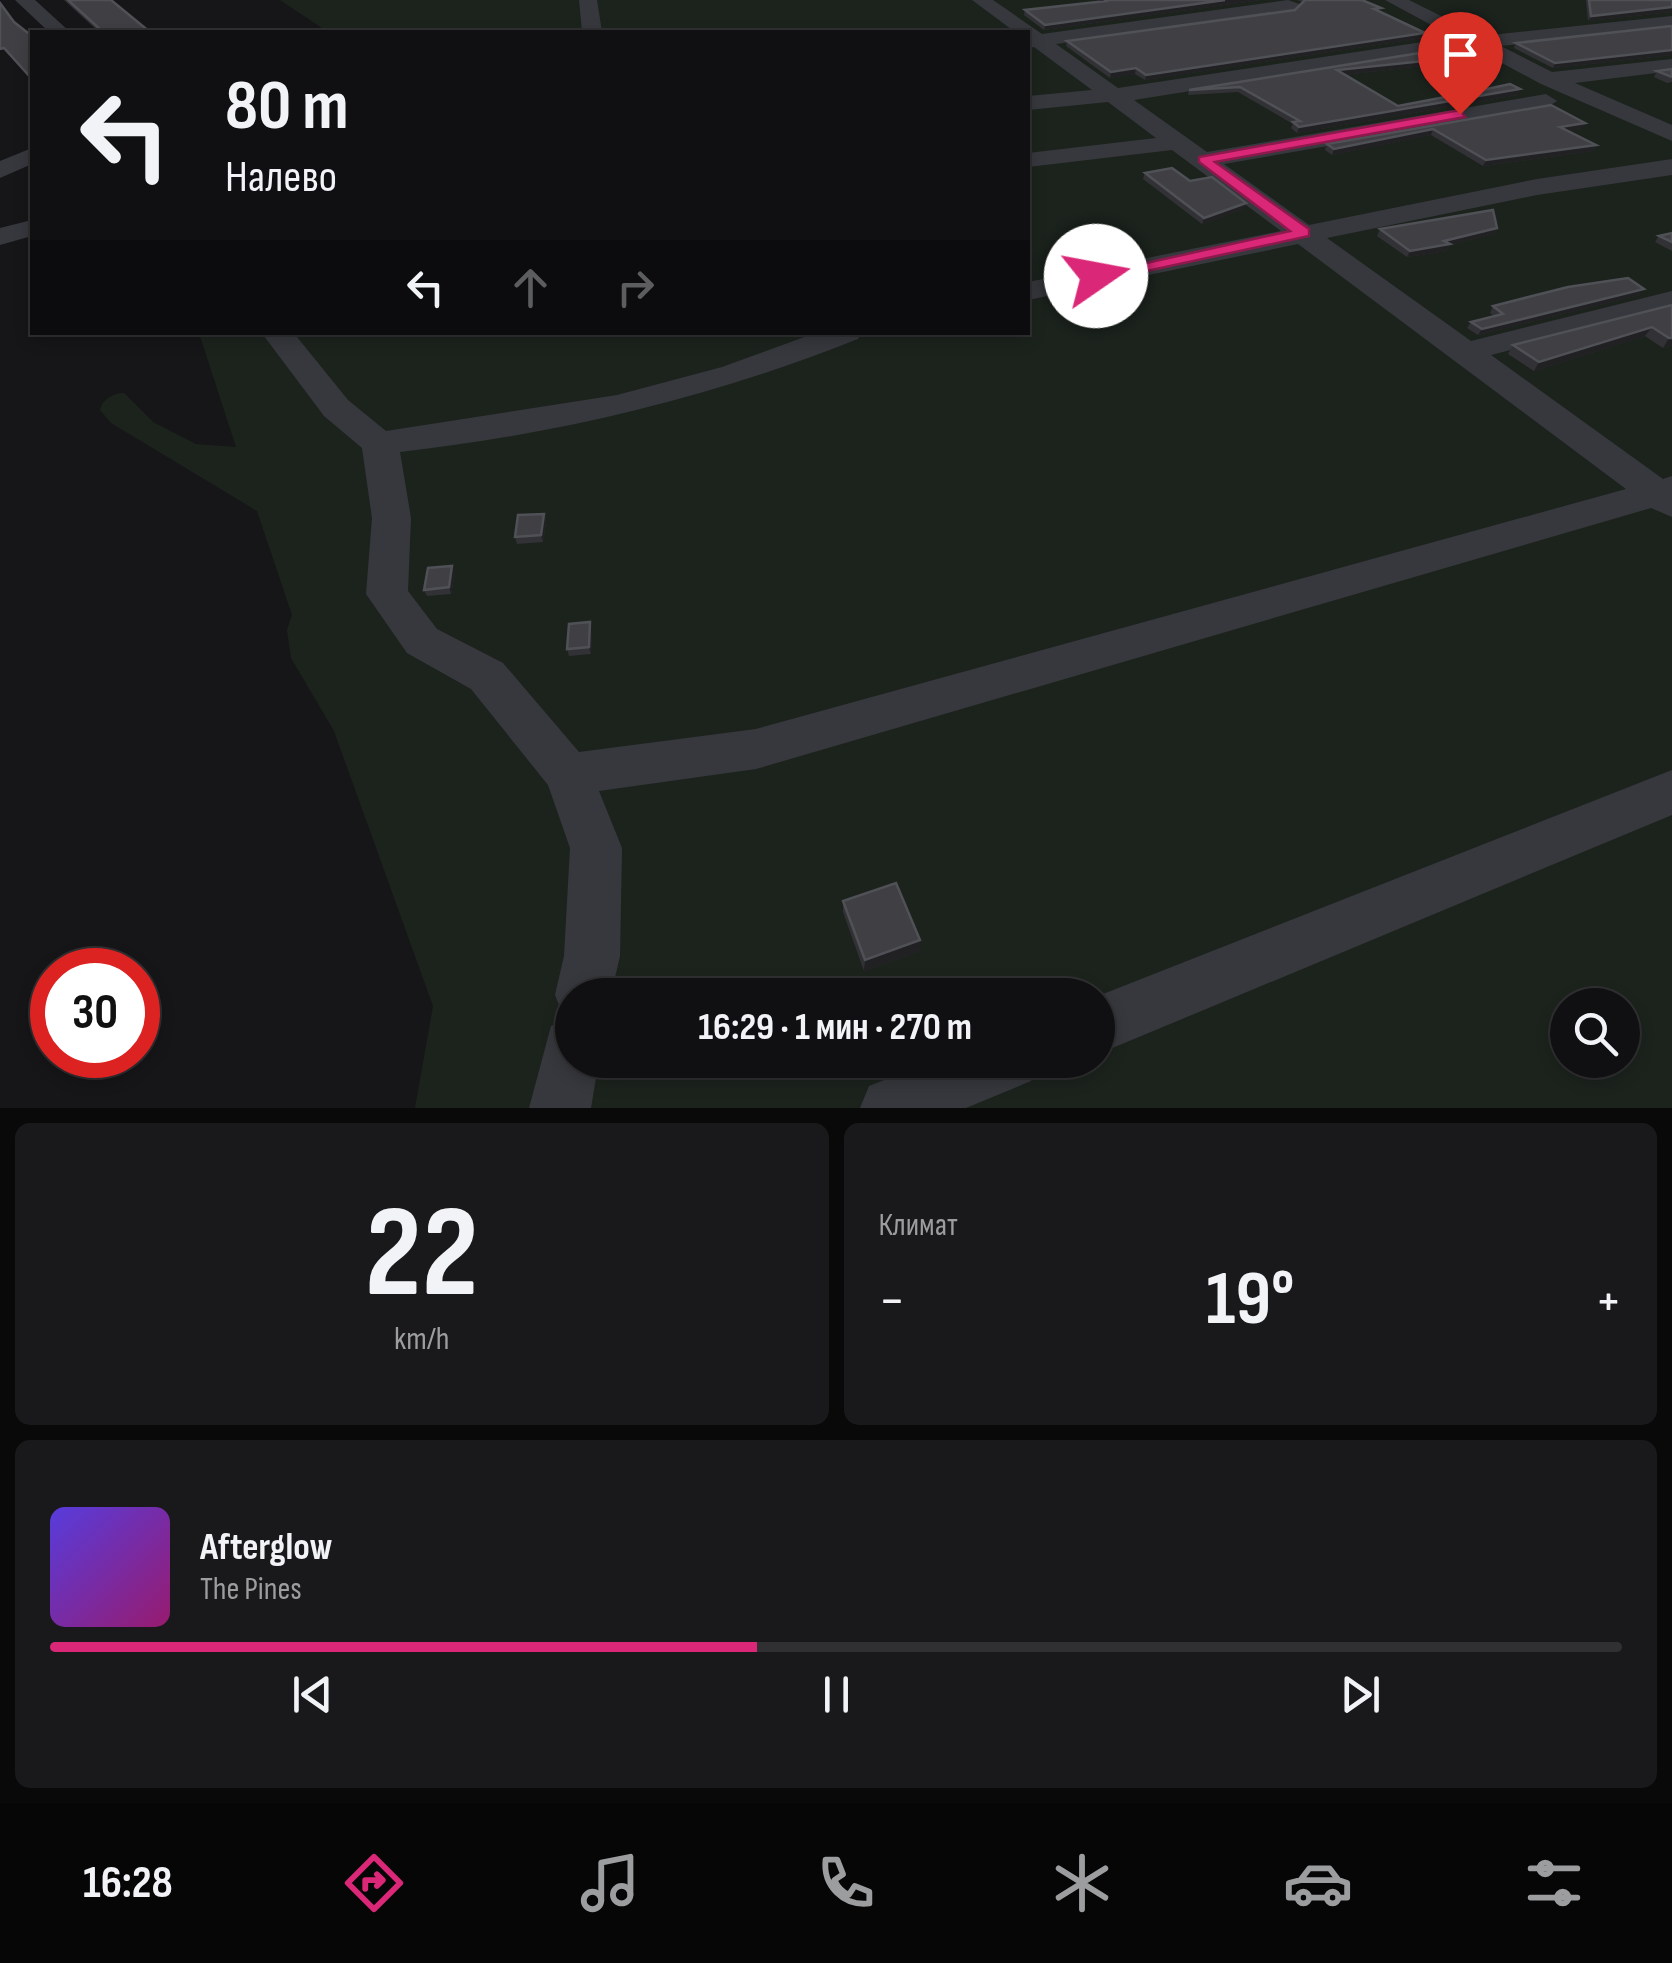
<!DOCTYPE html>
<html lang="ru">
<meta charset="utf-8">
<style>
body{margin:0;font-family:"Sofia Sans Condensed",sans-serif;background:#19191b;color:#f1f3f6;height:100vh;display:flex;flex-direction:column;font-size:38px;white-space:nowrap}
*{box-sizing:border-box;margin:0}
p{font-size:32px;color:#9c9d9f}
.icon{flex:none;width:55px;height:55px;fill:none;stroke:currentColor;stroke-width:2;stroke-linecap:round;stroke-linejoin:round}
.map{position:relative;height:1108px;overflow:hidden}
.details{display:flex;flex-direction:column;gap:15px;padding:15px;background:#09090a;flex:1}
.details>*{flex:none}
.top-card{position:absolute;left:30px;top:30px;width:1000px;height:305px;border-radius:0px;box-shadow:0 5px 15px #0003,0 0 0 2px #303032;background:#101012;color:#f1f3f6;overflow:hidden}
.controls{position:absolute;left:1550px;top:988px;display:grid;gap:20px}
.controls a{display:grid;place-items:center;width:90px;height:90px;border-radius:50%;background:#101012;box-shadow:0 5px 15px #0003,0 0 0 2px #303032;font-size:50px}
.speed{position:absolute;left:30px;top:948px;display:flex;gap:20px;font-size:50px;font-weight:700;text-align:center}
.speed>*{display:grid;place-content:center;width:130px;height:130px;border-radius:50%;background:#101012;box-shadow:0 5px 15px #0003,0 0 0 2px #303032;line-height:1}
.speed .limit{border:15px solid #d22;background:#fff;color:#111}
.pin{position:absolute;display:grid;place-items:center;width:85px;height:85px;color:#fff;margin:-102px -42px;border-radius:50% 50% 50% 0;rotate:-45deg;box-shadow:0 0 10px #0007}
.pin .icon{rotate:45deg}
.me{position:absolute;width:110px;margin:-55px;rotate:78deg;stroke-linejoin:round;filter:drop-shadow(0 0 8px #0008)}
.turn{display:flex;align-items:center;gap:35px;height:210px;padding:0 30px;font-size:45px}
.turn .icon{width:130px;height:130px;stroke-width:2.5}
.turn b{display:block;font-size:70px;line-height:85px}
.lanes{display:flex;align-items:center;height:95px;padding:0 30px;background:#0003;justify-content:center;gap:50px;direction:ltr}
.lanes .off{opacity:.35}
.big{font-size:75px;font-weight:700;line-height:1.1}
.details .card{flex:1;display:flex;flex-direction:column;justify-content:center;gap:15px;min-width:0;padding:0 35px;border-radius:15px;background:#19191b}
.details .dial{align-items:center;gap:0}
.dial b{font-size:130px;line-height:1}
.song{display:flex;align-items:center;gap:30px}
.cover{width:120px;height:120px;border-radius:15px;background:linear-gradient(135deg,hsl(250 70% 55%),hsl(320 70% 35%))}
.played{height:10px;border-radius:5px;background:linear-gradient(90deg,#db2777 45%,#303032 45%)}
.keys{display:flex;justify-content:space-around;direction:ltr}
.heat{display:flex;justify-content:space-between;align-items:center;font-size:55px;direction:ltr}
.details .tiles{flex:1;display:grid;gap:15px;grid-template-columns:1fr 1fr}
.card:last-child{grid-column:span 2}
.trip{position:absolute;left:555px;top:978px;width:560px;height:100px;border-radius:50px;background:#101012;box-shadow:0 5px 15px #0003,0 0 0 2px #303032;font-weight:700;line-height:100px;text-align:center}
.tabs{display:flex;height:160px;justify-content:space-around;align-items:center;background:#060607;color:#9c9d9f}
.tabs .icon{width:70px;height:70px}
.tabs .selected{color:#db2777}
.tabs b{font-size:45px;color:#f1f3f6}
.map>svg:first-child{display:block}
</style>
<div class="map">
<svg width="1672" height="1108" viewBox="0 0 1672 1108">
<rect width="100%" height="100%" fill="#161618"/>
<path fill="#1c231d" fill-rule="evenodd" d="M280 0H1672V1108H415L433 1006 334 731 291 658 287 630 292 615 257 511 111 423 100 410C102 399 114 393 124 393L153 422 196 444 236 447 199 333 1028 332V32H328ZM572 995H1098V1060H572ZM1568 1005H1622V1060H1568Z"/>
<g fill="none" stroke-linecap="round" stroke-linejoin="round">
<g fill="#37383d" fill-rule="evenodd">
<polygon points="15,0 35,0 70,32 49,32"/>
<polygon points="579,0 597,0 602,32 582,32"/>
<path d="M972 0H993L1042 34 1288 0 1302 5 1293 11 1056 44 1118 88 1429 41 1439 47 1429 53 1134 100 1207 152 1546 94 1557 101 1546 108 1224 164 1309 225 1537 179 1672 159V175L1537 195 1327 238 1471 341 1672 291V309L1491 355 1663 479 1672 476V517L1651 508 756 769 599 791 622 848 620 956 611 995H572V1060H599L591 1108H529L551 1026 570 1018 563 1015 555 995 564 956 570 848 548 785 471 689 407 653 366 594 372 518 362 448 324 416 261 332H293L348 400 386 431 617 395 722 367 818 332H862L858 339C710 398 558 434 400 452L411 518 408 591 437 629 503 663 579 752 756 729 1626 489 1298 244 1028 300V282L1281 231 1172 150 1028 167V153L1156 138 1108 102 1028 110V96L1092 90 1034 47 1028 48V32H1015Z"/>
<polygon points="1385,0 1409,0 1481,36 1672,16 1672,28 1501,46 1552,72 1672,59 1672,71 1575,83 1672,125 1672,141 1541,84"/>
<polygon points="32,148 32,164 0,178 0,161"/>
<polygon points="32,220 32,236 0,245 0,228"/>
<polygon points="1672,770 1672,815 1098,1054 1098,996"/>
<polygon points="935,1060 1040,1060 1031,1081 966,1108 860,1108 869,1086"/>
</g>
</g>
<g fill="#323236" fill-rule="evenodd">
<polygon points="64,0 111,0 150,32 99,32"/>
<polygon points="1096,0 1261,0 1044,30 1024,15 1025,10 1098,2"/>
<polygon points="1297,0 1362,0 1423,38 1145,80 1135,74 1110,78 1066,46 1067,41 1295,10 1303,2"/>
<polygon points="1586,0 1672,0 1672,15 1672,12 1588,21"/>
<polygon points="1672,26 1672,58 1672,55 1553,68 1514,48 1516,43"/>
<path d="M1432 51 1483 90 1518 95 1297 133 1291 128 1293 124 1238 92 1188 95 1189 90ZM1422 66 1472 92 1398 106 1344 75Z"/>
<polygon points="1672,69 1672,82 1667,83 1654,77 1657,71"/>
<polygon points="1551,105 1582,129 1568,131 1596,145 1593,151 1483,166 1431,135 1332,155 1325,150 1327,144"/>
<polygon points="1145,173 1190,181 1244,209 1202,224 1143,179"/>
<polygon points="1497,228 1494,234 1449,245 1447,251 1407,257 1377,236 1380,229"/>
<polygon points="1672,233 1672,251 1655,242 1659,236"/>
<polygon points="1640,295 1478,335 1467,328 1471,322 1494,316 1490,313 1493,306"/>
<polygon points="1672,305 1672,345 1663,348 1645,336 1534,371 1508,354 1513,345"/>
<polygon points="544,514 546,521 543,542 517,544 515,537"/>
<polygon points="455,573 451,594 427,596 424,590"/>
<polygon points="592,629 591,654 569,656 567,649"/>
<polygon points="843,901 920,940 918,952 864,971 843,912"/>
</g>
<g fill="#212124">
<polygon points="1225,0 1261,0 1044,30 1045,25"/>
<polygon points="1672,7 1672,12 1588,21 1591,16"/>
<polygon points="1425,33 1423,38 1145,80 1146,75"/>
<polygon points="1672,50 1672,55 1553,68 1555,63"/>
<polygon points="1424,61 1422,66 1335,76 1337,70"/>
<polygon points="1136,68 1135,74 1110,78 1111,72"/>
<polygon points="1520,89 1518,95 1297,133 1299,127"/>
<polygon points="1585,123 1582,129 1557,133 1560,127"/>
<polygon points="1433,129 1431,135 1332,155 1334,149"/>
<polygon points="1596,145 1593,151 1483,166 1486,160"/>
<polygon points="1246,203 1244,209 1202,224 1204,218"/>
<polygon points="1497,228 1494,234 1449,245 1447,251 1407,257 1410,251"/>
<polygon points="1644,289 1640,295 1478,335 1482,329"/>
<polygon points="1652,327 1645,336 1534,371 1539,362"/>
<polygon points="1669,338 1672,338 1672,345 1663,348"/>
<polygon points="544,514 546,521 543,542 541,535"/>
<polygon points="452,566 455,573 451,594 449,587"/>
<polygon points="590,622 592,629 591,654 589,647"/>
<polygon points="920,940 918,952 864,971 865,960"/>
</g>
<g fill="#3f3f44" stroke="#4f5156" stroke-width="2.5" fill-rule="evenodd">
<polygon points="68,0 111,0 150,32 103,32"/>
<polygon points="1105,0 1225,0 1045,25 1025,10 1106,1"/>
<polygon points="1305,0 1362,0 1381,8 1374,9 1425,33 1146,75 1136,68 1111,72 1067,41 1295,10"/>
<polygon points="1589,0 1672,0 1672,7 1591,16"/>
<polygon points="0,3 14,22 32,36 32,79 4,48 0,49"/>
<polygon points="1672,26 1672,50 1555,63 1516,43"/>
<path d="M1461 39 1498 58 1482 90 1510 84 1520 89 1299 127 1293 122 1300 121 1240 87 1189 90 1432 51 1445 41ZM1424 61 1482 90 1398 106 1337 70Z"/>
<polygon points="1672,69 1672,77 1657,71"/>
<polygon points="1551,105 1585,123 1560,127 1596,145 1486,160 1433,129 1334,149 1327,144"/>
<polygon points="1172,168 1190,181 1212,177 1246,203 1204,218 1145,173"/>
<polygon points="1493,210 1497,228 1444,241 1450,244 1410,251 1380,229"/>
<polygon points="1672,233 1672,242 1659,236"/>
<polygon points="1628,278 1644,289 1482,329 1471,322 1503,314 1493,306 1568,287"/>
<polygon points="1672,305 1672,338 1669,338 1652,327 1539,362 1513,345"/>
<polygon points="544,514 541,535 515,537 518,515"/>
<polygon points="452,566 449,587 424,590 428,568"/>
<polygon points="590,622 589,647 567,649 569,624"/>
<polygon points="896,883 920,940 865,960 843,901"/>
</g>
<polygon fill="#db2777" stroke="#8e194d" stroke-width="2.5" points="1460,110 1465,117 1215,162 1309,229 1309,236 1096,282 1088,276 1290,231 1199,162 1199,157"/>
</svg>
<div class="controls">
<a><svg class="icon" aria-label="search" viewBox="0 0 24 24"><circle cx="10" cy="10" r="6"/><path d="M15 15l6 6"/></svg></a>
</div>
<div class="speed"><div class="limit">30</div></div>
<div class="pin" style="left:1460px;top:114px;background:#d93025"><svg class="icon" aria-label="arrive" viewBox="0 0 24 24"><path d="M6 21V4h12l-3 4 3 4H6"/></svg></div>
<svg class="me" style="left:1096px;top:276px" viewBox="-20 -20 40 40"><circle r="19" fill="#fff"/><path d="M0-13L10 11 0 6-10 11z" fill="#db2777"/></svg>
<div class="trip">16:29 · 1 мин · 270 m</div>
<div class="top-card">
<div class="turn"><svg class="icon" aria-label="left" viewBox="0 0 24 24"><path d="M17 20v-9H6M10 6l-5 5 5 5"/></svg><div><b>80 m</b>Налево</div></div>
<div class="lanes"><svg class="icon" aria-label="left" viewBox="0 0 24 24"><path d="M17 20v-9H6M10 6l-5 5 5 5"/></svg><svg class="icon off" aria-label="ahead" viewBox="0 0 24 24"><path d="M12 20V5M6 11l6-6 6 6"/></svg><svg class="icon off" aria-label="right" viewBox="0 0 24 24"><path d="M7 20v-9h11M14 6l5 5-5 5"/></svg></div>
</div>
</div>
<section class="details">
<div class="tiles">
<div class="card dial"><b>22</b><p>km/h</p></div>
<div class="card"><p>Климат</p>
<div class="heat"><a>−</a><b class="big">19°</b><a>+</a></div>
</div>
<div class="card">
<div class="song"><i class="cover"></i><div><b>Afterglow</b><p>The Pines</p></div></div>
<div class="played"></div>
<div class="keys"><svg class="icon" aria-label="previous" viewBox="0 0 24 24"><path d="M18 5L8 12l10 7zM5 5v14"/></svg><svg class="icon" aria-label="pause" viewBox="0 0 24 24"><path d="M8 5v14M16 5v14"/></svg><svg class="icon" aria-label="next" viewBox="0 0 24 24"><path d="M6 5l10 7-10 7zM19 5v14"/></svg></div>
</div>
</div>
</section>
<nav class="tabs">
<b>16:28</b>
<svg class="icon selected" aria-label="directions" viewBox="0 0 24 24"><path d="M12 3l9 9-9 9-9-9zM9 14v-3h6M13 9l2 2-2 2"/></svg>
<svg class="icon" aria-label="music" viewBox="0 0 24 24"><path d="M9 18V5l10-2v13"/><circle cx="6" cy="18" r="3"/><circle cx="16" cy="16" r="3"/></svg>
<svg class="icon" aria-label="phone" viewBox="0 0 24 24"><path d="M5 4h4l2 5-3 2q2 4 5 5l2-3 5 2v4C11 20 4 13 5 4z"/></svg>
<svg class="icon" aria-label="climate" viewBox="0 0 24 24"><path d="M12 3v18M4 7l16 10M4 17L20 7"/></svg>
<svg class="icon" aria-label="car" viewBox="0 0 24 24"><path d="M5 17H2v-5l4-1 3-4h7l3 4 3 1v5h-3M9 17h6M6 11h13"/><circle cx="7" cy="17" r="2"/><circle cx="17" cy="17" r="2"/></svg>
<svg class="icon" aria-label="filters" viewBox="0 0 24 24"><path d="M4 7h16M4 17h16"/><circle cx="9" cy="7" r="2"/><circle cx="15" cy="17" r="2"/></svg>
</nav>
